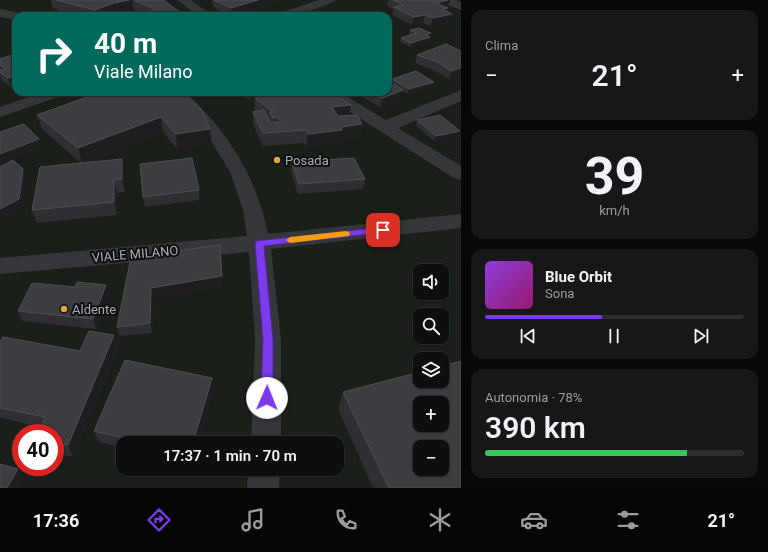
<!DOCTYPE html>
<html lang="it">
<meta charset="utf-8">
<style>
body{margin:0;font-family:Roboto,sans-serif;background:#171719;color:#f1f3f6;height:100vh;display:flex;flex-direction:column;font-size:15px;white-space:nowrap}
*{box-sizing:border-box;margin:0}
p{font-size:13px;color:#9b9c9f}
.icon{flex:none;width:22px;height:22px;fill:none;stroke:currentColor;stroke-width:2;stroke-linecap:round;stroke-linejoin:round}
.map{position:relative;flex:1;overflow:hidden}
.details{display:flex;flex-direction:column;gap:10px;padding:10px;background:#080809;width:307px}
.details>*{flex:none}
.hud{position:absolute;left:12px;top:12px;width:380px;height:84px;border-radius:12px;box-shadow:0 1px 3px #0004,0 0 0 1px #2e2e30;background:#00695c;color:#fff;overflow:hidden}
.tools{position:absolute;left:413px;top:264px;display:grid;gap:8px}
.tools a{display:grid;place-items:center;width:36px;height:36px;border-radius:8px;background:#0e0e10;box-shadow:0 1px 3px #0004,0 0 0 1px #2e2e30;font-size:20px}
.speed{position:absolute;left:12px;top:424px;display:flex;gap:8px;font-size:20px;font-weight:700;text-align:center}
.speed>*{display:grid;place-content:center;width:52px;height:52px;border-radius:50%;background:#0e0e10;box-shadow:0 1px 3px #0004,0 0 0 1px #2e2e30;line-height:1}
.speed .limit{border:6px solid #d22;background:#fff;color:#111}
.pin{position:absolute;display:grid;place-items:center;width:34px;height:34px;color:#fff;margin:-17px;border-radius:8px;box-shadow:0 2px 6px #0006}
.me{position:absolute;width:44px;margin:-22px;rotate:1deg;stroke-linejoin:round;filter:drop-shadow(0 0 3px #0008)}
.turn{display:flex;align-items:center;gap:14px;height:84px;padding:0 16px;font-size:18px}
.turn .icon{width:52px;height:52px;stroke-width:2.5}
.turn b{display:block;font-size:28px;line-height:34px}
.big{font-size:30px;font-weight:600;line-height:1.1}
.details .tile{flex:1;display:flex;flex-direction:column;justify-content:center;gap:6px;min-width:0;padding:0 14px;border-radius:12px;background:#171719}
.details .dial{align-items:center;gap:0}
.dial b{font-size:52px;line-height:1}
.song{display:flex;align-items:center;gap:12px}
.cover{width:48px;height:48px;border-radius:6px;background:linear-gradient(135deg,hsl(270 70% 55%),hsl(320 70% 35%))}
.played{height:4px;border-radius:2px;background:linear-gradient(90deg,#7c3aed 45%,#2e2e30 45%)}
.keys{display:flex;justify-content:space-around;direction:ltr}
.heat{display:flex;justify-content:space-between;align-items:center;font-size:22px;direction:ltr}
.charge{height:6px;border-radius:3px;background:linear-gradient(90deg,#34c759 78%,#2e2e30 0)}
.trip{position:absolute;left:116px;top:436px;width:228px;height:40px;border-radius:12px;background:#0e0e10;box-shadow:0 1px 3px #0004,0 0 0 1px #2e2e30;font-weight:600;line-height:40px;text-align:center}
.tab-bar{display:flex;height:64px;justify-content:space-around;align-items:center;background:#060606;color:#9b9c9f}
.tab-bar .icon{width:28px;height:28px}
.tab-bar .current{color:#7c3aed}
.tab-bar b{font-size:18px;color:#f1f3f6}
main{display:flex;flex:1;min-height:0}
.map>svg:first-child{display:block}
</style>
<main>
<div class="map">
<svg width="461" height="488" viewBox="0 0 461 488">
<rect width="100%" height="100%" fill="#131315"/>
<path fill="#1a1f1a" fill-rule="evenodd" d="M0 0H461V488H0ZM16 16H388V92H16ZM420 271H442V293H420ZM420 315H442V337H420ZM420 359H442V381H420ZM420 403H442V425H420ZM21 433H55V467H21ZM123 443H337V469H123ZM420 447H442V469H420Z"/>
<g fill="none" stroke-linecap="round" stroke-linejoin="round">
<g fill="#353639" fill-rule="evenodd">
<polygon points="177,0 191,0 213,16 199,16"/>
<polygon points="319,0 336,0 334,2 295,16 277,16 279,13"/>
<polygon points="439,0 456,0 461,2 461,10 441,2"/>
<polygon points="0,9 20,13 22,16 16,16 16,20 0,17"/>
<polygon points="461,90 461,101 398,128 461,166 461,180 454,178 323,95 320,92 339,92 386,120"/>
<polygon points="44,92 67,92 64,95 0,117 0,107"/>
<path d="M168 92H185C228 131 257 178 268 234L461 214V228L271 249 281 340V443H251L255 340 249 252 0 274V258L247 236 243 210 230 172 210 139Z"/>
<polygon points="248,469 280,469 279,488 247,488"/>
</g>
</g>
<g fill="#2f2f33">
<polygon points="51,0 164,0 165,1 185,16 148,16 134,10 116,13 109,16 80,16 59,11 52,7"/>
<polygon points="212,0 281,0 281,1 231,16 213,7"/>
<polygon points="388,0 450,0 449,4 442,5 448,8 447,11 450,22 430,26 423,23 412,25 392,15 394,9 387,6"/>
<polygon points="410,30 431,33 429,41 410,47 400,42 401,38 410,35 409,35"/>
<polygon points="461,51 461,76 449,79 435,71 415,63 417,55"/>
<polygon points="16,54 11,87 2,81 0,75 0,59"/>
<polygon points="392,79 434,82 433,86 408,94 403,91 401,99 380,107 357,94 352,96 347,93 347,92 388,92"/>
<polygon points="101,92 210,129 211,144 177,149 163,132 83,163 122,159 125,173 125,192 117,193 117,215 37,223 32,210 81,163 42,129 37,115"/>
<polygon points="235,92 269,92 250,100"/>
<polygon points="255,98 349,115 362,124 360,136 341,139 340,143 306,147 304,143 263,146 253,124 253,112 255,111 254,111"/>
<polygon points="417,120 458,136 434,141 416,125"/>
<polygon points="292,162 365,179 363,189 298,194 291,172"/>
<polygon points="199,190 199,200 145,207 143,197"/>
<polygon points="131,257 222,286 153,298 152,333 119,336 117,327"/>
<polygon points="109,295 96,329 22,321 18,311"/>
<polygon points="114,335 118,348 73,457 55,453 55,433 41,427 0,418 0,342 80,351"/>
<polygon points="213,390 198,443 123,443 123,448 99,442 94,431"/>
<polygon points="343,392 461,488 373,488 338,409"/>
<polygon points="163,469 190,469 189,475"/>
</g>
<g fill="#1e1e21">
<polygon points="129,0 132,0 134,10 116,13 109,16 96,16 95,10 114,3"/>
<polygon points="258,0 281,0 281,1 231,16 231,8"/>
<polygon points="448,0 450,0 449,4 434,7 435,3"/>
<polygon points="448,8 445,15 452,14 450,22 430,26 433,18 443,9"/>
<polygon points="425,15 423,23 412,25 414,17"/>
<polygon points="431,33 429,41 410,47 411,43 426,35"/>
<polygon points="461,68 461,76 449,79 451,71"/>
<polygon points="16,75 16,85 11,87 8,78"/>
<polygon points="434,82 433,86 408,94 409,89"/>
<polygon points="403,90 401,99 380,107 382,98"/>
<polygon points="250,92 269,92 250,100"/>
<polygon points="352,92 357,92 357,94 352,96"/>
<polygon points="351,105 348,118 330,120 332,107"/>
<polygon points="161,117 163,132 82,163 78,148"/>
<polygon points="362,124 360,136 341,139 340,143 306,147 308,134 341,127"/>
<polygon points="210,129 211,144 177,149 176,134"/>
<polygon points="460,131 458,136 434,141 436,136"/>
<polygon points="39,139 42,149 0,165 0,154"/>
<polygon points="122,159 125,173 125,192 122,179"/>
<polygon points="23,169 27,178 23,209 0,221 0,209"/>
<polygon points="114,180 117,193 117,215 114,202"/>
<polygon points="222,276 222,286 153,298 152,333 150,323 151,288"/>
<polygon points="106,285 109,295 96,329 93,319"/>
<polygon points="114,335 118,348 73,457 68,445"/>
<polygon points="212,378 213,390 198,443 193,443"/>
<polygon points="18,469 25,479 21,488 7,488"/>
<polygon points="188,469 190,469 189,475"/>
</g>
<g fill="#3c3d41" stroke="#4c4e53" fill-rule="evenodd">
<polygon points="56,0 129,0 114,3 95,10"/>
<polygon points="134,0 164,0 165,1 185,16 161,16 150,7"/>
<polygon points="214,0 258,0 231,8"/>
<polygon points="393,0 430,0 448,8 443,9 452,14 433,18 425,15 414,17 394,7 404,5"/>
<polygon points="430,0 448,0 436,3"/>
<polygon points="364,14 367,16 358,16"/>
<polygon points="419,28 431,33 426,35 430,37 411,43 401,38 417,33 410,30"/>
<polygon points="446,44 461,51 461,68 451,71 438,62 417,55"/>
<polygon points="16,54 16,75 8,78 0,72 0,71 6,69 0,65 0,59"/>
<polygon points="416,71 434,82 409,89 392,79"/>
<polygon points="388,81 403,90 382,98 371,92 388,92"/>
<polygon points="101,92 182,92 202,111 210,129 176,134 161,117 78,148 37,115"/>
<polygon points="271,92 278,92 281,93 284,92 330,92 351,105 332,107 338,116 357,115 362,124 341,127 342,130 308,134 305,130 263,133 253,112 264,110 270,123 281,122 278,117 273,118 270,112 273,112 255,98"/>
<polygon points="440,115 460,131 436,136 417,120"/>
<polygon points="24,124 39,139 0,154 0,132"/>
<polygon points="192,158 199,190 143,197 140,164"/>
<polygon points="354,158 365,179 299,184 292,162"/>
<polygon points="122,159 122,179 114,180 114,202 32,210 40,167"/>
<polygon points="13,160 23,169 19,199 0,209 0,167"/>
<polygon points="220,245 222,276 151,288 150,323 117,327 131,257"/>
<polygon points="77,282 106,285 93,319 18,311 32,283 75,287"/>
<polygon points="89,331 114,335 68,445 55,443 55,433 38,433 45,417 0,408 0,342 3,337 80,351"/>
<polygon points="125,360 212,378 193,443 132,443 133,440 94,431"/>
<path d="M461 361V488H389L343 392 420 372V381H442V366ZM420 403H442V425H420ZM420 447H442V469H420Z"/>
<polygon points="0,464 18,469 7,488 0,488"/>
</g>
<polygon fill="#7c3aed" stroke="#51269a" points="383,227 388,230 387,232 264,246 273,340 273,398 271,402 267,404 263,402 261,398 263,340 255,244 256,241"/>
<polygon fill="#f59e0b" points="346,231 349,232 350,234 349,236 290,243 286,240 290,237"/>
<g fill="#e3a53d" stroke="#0e0e10" stroke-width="1.5">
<circle cx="277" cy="160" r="4"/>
<circle cx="64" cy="309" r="4"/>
</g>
<g text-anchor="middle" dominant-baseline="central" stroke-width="4" stroke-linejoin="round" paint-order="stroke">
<g font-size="13" fill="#a6abb4" stroke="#0e0e10" text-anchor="start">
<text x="285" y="160">Posada</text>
<text x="72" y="309">Aldente</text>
</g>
<g font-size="13" fill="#a6abb4" stroke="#0e0e10">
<text transform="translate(135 254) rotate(-5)">VIALE MILANO</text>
</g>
</g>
</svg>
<div class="tools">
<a><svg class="icon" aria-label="sound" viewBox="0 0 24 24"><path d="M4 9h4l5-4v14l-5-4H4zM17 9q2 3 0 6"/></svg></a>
<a><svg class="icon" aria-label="search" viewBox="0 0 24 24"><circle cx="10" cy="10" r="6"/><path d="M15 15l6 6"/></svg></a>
<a><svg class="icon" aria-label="layers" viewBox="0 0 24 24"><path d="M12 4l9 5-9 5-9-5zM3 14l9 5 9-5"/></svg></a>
<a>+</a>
<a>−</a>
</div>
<div class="speed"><div class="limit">40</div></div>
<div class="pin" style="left:383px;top:230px;background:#d93025"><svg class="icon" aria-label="arrive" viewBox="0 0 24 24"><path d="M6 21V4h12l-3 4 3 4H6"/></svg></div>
<svg class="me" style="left:267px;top:398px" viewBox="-20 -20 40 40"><circle r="19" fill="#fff"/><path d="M0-13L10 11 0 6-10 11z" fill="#7c3aed"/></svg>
<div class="trip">17:37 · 1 min · 70 m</div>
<div class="hud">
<div class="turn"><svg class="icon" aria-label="right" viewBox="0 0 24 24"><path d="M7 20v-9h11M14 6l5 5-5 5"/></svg><div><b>40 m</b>Viale Milano</div></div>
</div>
</div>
<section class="details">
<div class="tile"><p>Clima</p>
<div class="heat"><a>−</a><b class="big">21°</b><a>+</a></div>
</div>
<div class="tile dial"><b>39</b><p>km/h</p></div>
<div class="tile">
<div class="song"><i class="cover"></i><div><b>Blue Orbit</b><p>Sona</p></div></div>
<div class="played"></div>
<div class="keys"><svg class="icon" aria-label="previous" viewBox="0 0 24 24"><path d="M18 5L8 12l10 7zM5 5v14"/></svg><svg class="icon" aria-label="pause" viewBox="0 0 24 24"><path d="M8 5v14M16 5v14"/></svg><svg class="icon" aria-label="next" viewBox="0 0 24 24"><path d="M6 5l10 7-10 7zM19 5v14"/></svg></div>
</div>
<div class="tile"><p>Autonomia · 78%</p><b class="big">390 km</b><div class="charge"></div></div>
</section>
</main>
<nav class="tab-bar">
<b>17:36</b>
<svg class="icon current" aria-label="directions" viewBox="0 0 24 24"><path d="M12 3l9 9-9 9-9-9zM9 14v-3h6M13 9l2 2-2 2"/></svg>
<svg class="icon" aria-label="music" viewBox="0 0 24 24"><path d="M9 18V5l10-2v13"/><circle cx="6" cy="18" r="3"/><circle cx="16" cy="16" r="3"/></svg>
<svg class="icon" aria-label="phone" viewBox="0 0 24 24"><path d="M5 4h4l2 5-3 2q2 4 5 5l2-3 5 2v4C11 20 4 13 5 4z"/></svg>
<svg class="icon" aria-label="climate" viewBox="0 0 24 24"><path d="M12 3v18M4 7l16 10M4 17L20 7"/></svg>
<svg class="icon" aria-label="car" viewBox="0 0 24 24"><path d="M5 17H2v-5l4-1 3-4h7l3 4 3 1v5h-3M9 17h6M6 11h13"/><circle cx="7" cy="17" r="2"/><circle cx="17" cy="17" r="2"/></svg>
<svg class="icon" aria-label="filters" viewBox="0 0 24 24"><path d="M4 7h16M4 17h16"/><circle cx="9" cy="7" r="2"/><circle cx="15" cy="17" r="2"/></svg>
<b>21°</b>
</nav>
